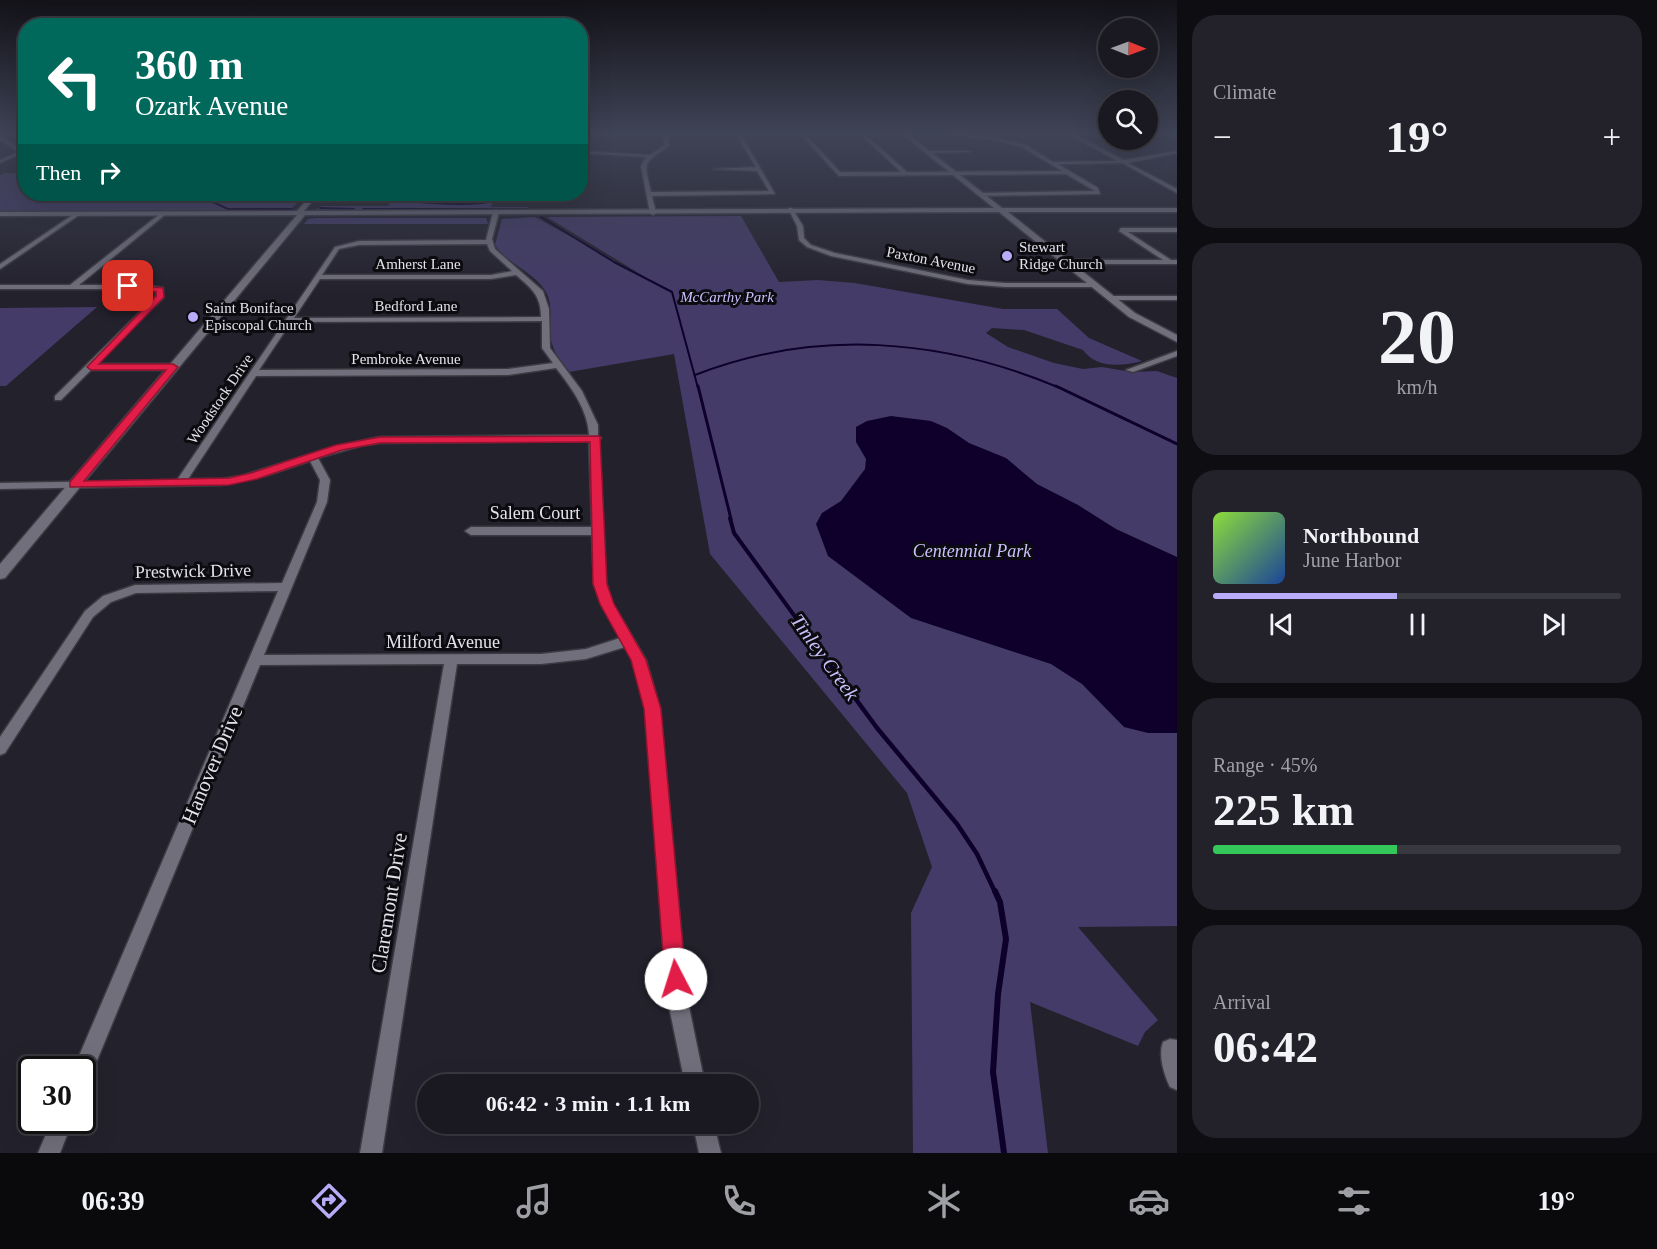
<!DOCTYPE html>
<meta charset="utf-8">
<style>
body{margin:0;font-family:"Times New Roman",serif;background:#23222a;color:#f1f3f6;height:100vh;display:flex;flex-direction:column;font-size:22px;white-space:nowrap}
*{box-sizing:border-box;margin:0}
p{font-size:20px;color:#9fa0a5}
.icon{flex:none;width:33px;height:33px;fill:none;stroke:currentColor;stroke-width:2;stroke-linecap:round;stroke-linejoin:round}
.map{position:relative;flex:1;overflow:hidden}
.sheet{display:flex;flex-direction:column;gap:15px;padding:15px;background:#0e0e12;width:480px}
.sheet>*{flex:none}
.top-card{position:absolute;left:18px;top:18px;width:570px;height:183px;border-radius:24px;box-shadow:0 6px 24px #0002,0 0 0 2px #38383f;background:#00695c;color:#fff;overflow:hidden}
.needle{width:39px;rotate:91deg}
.tools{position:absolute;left:1098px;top:18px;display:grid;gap:12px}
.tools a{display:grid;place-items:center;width:60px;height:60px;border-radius:50%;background:#1a1921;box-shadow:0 6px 24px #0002,0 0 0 2px #38383f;font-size:30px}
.speed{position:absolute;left:18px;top:1056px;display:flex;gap:12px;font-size:30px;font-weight:700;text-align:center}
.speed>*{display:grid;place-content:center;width:78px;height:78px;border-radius:50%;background:#1a1921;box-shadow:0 6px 24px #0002,0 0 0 2px #38383f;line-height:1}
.speed .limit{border:3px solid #111;border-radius:9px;background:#fff;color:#111}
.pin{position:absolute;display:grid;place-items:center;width:51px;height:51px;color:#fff;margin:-26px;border-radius:12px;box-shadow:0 3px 9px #0006}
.me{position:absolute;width:66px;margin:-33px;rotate:355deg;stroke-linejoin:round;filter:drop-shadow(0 0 4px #0008)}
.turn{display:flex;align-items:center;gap:21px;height:126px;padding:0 18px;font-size:27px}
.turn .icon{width:78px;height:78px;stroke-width:2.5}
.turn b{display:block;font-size:42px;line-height:51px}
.then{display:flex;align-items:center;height:57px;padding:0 18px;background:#0003;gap:12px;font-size:22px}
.big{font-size:45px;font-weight:600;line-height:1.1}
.sheet .widget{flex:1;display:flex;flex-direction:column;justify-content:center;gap:9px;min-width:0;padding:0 21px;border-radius:24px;background:#23222a}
.sheet .dial{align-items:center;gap:0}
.dial b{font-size:78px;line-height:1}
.song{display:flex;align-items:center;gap:18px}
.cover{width:72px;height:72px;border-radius:9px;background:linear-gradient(135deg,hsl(90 70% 55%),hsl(220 70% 35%))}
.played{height:6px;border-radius:3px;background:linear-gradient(90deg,#b8abf7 45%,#38383f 45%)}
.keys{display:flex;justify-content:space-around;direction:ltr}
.heat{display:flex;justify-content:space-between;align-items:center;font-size:33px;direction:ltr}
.charge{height:9px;border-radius:4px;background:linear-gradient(90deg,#34c759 45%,#38383f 0)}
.trip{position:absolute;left:417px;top:1074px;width:342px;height:60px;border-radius:30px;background:#1a1921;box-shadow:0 6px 24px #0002,0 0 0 2px #38383f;font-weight:600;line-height:60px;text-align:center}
.tab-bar{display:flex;height:96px;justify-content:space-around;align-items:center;background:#0a0a0d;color:#9fa0a5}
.tab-bar .icon{width:42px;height:42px}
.tab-bar .on{color:#b8abf7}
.tab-bar b{font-size:27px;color:#f1f3f6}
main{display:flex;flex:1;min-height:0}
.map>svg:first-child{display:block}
</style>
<main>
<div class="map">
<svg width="1177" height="1153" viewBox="0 0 1177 1153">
<rect width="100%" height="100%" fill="#23212c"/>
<g fill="#443b68">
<polygon points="5,173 25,174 26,194 306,194 291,209 282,211 0,211 0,175"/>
<polygon points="395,194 504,194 501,201 493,201 491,207 527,207 530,210 315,210 322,206 388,206"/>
<path d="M741 216 779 282 818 280 855 283 1003 309H1057L1089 338 1142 361C1123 366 1096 369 1083 350L1024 330 992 328 986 333 1008 347 1054 363 1083 369 1102 367 1132 372 1157 371 1177 378V926L1078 927 1158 1020 1145 1032 1138 1046 1030 1002 1048 1153H913L911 913 932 867 907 793 710 554 674 354 569 372C560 361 552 350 550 335 549 319 554 303 544 289 530 270 509 265 495 245L502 219 535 217 653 282 547 217Z"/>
<polygon points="316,218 486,218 488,224 304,224 308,219"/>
<polygon points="97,307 6,386 0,386 0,308"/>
</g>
<g fill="#0e002b">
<path d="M405 194H506C492 212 429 203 405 202Z"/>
<polygon points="891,416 931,421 947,428 969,443 1006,458 1037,484 1078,505 1116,529 1177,557 1177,733 1148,733 1124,727 1082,684 1051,664 911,618 828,556 816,524 822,513 841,501 865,469 866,459 856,442 856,427 867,421"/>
</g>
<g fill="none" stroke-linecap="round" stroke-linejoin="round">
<polyline stroke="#0e002b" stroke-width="1.5" points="202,194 211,200"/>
<g stroke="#0e002b" stroke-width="2">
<polyline points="213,202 228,209 292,209"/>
<polyline points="320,208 354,209"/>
<polyline points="363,209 528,209"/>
<polyline points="541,217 614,262 672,292 698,388"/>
<path d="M695 375C815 328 942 338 1060 388"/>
</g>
<g stroke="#0e002b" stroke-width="3">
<polyline points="698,386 731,519"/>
<polyline points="1056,386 1177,444"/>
</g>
<polyline stroke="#0e002b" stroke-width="4" points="730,518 734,533 845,685"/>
<polyline stroke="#0e002b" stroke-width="4.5" points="844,683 877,728 957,824 977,854 995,892"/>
<polyline stroke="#0e002b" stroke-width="6" points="995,891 1000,902 1006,939 998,994 993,1072 1004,1153"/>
<g stroke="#3c3b43" stroke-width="3">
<g id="minor">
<path d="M580 134H959L995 138 1026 145 1053 162 1117 161 1069 134H1074L1124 160 1177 151V153L1128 163 1177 189V193L1122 163 1058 164 1098 188 1100 194 980 196 978 193 1095 191 1066 174 839 176 802 136H742L775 194 652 196 656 213 653 215 650 213 641 166 646 157 580 153V151L650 155 665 145 663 136H580ZM949 135 995 140 1022 147 1062 171 907 172 867 136ZM668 136H737L756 167 714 169 757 171 769 191 651 192C644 161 642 164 669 146ZM807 136H862L901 172H840Z"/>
<polygon points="0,137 2,137 24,152 0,163 0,160 19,152 0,140"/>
<polygon points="928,151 969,151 971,152 926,153"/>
<polygon points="788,208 792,208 803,226 804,238 811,245 835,253 968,280 1005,283 1095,283 1098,285 1095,287 1005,287 968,284 831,256 807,247 799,240 797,226"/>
<path d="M496 210 499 212 492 239 495 249 543 291 549 309 550 348 582 391 598 425V436L601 438 599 440 606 583 613 604 646 660 660 709 687 997 705 1084H685L667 997 646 709 632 660 625 647 586 659 541 664H457L382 1153H360L444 664 260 665 89 1080 82 1083V1070H73L278 591 136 593 111 602 93 617 5 753 0 755V737L85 611 103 596 135 585 282 583 317 502 320 480 310 461 265 476 221 485 0 489V483L177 480 335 247 359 241 486 240 493 212ZM487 244 490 251 512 271 491 275H322L339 249 359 245ZM516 275C531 288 541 295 541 317L294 318 320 279H491ZM542 321V348L553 363 508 369 259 370 291 322ZM556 368C571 387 588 410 589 435L380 437 336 446 241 476 221 479H188L256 376 508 375ZM589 441 592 527H471L465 531 471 535H592L594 583 601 604 620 638 586 649 541 654 264 655 327 502 330 480 318 458 360 446 380 443Z"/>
<polygon points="77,212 82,213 0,269 0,264"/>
<polygon points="161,213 166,214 79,285 147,285 163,288 163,298 96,364 173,364 177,367 173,370 91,370 61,400 55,400 55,396 156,296 156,291 147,289 0,289 0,285 70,285"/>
<polygon points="1121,228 1177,228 1177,232 1128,232 1171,260 1177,260 1177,264 1066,264 1063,262 1066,260 1163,260 1119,231"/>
<rect x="1108" y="296" width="69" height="4"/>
<polygon points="1177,351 1177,356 1133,372 1126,370"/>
<path d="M1170 1039 1177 1040V1090L1170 1087C1164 1075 1158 1055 1163 1042Z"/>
<polygon points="52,1120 73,1120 60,1153 38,1153"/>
<polygon points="693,1124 714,1124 721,1153 699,1153"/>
</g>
</g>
<g stroke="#3c3b43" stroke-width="3">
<polygon id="tertiary" points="902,134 908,134 1002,208 1177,208 1177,212 1008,212 1135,313 1177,335 1177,342 1129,317 999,212 305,215 5,578 0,579 0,564 297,215 0,216 0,212 297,211 312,194 318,194 304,211 994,208"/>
</g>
<use href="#minor" fill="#716f7b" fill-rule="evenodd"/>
<use href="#tertiary" fill="#716f7b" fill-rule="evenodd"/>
</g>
<linearGradient id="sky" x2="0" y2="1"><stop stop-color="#131218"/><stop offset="0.45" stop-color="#3f4356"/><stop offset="1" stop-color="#3f4356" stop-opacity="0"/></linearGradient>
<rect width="1177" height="295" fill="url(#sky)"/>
<polygon fill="#e11d48" stroke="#92132f" stroke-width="1.5" points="128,284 163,288 164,297 99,364 173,364 178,367 84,481 229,478 251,473 336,445 380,437 600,436 607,584 614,604 646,660 661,709 686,979 683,987 676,990 668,987 665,979 644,709 631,660 600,604 593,584 590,442 380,443 342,450 257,479 229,485 70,487 70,482 166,370 91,370 87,367 156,296 156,292 125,288"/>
<g fill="#b8abf7" stroke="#0c0b10" stroke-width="2">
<circle cx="1007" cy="256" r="6"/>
<circle cx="193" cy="317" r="6"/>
</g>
<g text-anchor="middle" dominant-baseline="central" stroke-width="6" stroke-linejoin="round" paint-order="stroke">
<g font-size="15" fill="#e4e3eb" stroke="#0c0b10" text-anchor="start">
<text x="1019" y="247">Stewart<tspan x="1019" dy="17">Ridge Church</tspan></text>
<text x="205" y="308">Saint Boniface<tspan x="205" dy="17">Episcopal Church</tspan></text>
</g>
<g font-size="15" fill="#e4e3eb" stroke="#0c0b10">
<text transform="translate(931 260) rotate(11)">Paxton Avenue</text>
<text x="418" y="264">Amherst Lane</text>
<text x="416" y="306">Bedford Lane</text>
<text x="406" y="359">Pembroke Avenue</text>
<text transform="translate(220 399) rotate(-56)">Woodstock Drive</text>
</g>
<g font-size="15" font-style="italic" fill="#cac1fe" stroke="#0c0b10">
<text x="727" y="297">McCarthy Park</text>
</g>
<g font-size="18" fill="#e4e3eb" stroke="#0c0b10">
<text x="535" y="513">Salem Court</text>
<text transform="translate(193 571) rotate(-1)">Prestwick Drive</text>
<text x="443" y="642">Milford Avenue</text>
</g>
<g font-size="18" font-style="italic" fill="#cac1fe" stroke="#0c0b10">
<text x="972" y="551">Centennial Park</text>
</g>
<g font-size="20" font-style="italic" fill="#c8bffb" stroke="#0c0b10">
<text transform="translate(825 657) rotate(54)">Tinley Creek</text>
</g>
<g font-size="21" fill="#e4e3eb" stroke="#0c0b10">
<text transform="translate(212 765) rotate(-67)">Hanover Drive</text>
<text transform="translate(389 903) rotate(-81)">Claremont Drive</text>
</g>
</g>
</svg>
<div class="tools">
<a><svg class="needle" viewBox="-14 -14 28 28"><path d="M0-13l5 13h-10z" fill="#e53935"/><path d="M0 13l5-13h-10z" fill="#9fa0a5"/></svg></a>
<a><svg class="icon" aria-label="search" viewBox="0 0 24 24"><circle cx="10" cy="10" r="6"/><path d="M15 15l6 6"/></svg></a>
</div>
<div class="speed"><div class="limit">30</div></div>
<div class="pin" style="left:128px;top:286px;background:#d93025"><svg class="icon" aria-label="arrive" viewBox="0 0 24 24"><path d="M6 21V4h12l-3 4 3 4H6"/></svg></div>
<svg class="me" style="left:676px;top:979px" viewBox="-20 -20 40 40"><circle r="19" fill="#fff"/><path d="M0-13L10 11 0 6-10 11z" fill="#e11d48"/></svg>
<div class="trip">06:42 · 3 min · 1.1 km</div>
<div class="top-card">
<div class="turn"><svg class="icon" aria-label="left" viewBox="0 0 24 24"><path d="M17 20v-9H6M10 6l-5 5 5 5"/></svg><div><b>360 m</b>Ozark Avenue</div></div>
<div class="then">Then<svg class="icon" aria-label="right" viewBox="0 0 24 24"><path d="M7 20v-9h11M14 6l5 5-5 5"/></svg></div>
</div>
</div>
<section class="sheet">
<div class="widget"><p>Climate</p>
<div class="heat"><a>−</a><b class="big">19°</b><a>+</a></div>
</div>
<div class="widget dial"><b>20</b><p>km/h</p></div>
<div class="widget">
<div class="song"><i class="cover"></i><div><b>Northbound</b><p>June Harbor</p></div></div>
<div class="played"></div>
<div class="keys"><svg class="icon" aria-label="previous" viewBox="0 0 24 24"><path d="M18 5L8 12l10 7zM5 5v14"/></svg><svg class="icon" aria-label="pause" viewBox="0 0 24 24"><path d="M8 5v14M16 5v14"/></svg><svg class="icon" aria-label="next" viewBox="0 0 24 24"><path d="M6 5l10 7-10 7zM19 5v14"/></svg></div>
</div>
<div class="widget"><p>Range · 45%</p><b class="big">225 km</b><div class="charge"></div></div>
<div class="widget"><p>Arrival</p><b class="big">06:42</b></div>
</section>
</main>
<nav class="tab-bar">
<b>06:39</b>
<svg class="icon on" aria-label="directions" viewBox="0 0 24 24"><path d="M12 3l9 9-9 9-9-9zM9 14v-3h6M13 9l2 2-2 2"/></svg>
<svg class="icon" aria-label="music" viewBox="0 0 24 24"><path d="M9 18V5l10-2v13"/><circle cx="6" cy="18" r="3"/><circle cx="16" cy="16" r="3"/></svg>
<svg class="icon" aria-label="phone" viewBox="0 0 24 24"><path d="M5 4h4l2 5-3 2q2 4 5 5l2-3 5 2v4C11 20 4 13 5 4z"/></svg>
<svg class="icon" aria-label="climate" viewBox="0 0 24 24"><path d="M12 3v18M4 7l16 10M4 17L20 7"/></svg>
<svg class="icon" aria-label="car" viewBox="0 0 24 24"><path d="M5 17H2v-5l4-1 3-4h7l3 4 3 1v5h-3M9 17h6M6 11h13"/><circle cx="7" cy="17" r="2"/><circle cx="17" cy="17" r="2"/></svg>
<svg class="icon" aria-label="filters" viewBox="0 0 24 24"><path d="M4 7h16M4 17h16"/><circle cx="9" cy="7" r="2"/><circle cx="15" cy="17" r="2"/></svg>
<b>19°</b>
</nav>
